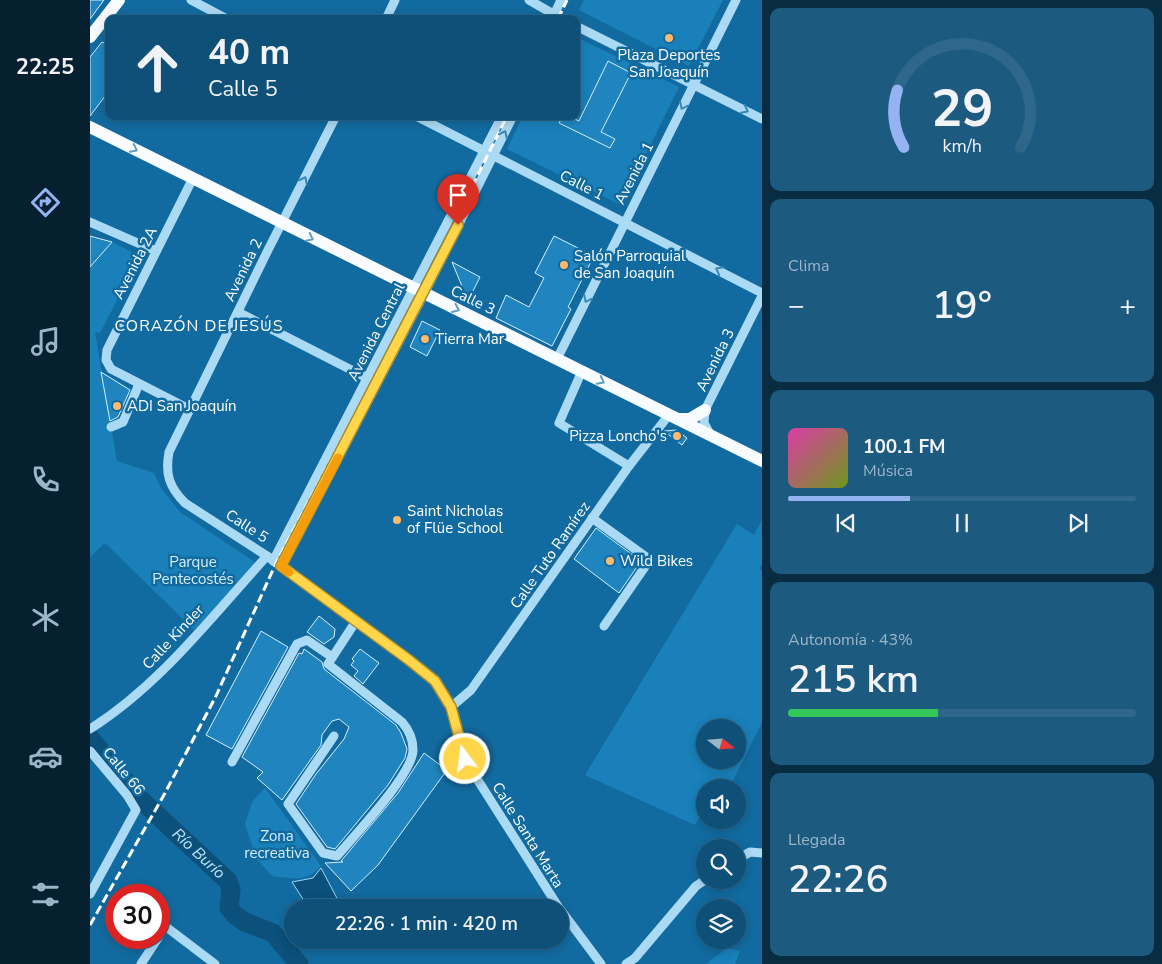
<!DOCTYPE html>
<html lang="es">
<meta charset="utf-8">
<style>
body{margin:0;font-family:"Nunito Sans",sans-serif;background:#1c5a80;color:#f1f3f6;height:100vh;display:flex;flex-direction:column;font-size:19px;white-space:nowrap}
*{box-sizing:border-box;margin:0}
p{font-size:16px;color:#9bb5c6}
.icon{flex:none;width:28px;height:28px;fill:none;stroke:currentColor;stroke-width:2;stroke-linecap:round;stroke-linejoin:round}
.map{position:relative;flex:1;overflow:hidden}
.drawer{display:flex;flex-direction:column;gap:8px;padding:8px;background:#082c42;width:400px}
.drawer>*{flex:none}
.hud{position:absolute;left:15px;top:15px;width:475px;height:105px;border-radius:10px;box-shadow:0 2px 12px #0003,0 0 0 1px #2e678a;background:#0e5078;color:#f1f3f6;overflow:hidden}
.needle{width:32px;rotate:107deg}
.controls{position:absolute;left:606px;top:719px;display:grid;gap:10px}
.controls a{display:grid;place-items:center;width:50px;height:50px;border-radius:50%;background:#0e5078;box-shadow:0 2px 12px #0003,0 0 0 1px #2e678a;font-size:25px}
.speed{position:absolute;left:15px;top:884px;display:flex;gap:10px;font-size:25px;font-weight:700;text-align:center}
.speed>*{display:grid;place-content:center;width:65px;height:65px;border-radius:50%;background:#0e5078;box-shadow:0 2px 12px #0003,0 0 0 1px #2e678a;line-height:1}
.speed .limit{border:8px solid #d22;background:#fff;color:#111}
.pin{position:absolute;display:grid;place-items:center;width:42px;height:42px;color:#fff;margin:-51px -21px;border-radius:50% 50% 50% 0;rotate:-45deg;box-shadow:0 0 5px #0007}
.pin .icon{rotate:45deg}
.me{position:absolute;width:55px;margin:-28px;rotate:345deg;stroke-linejoin:round;filter:drop-shadow(0 0 4px #0008)}
.turn{display:flex;align-items:center;gap:18px;height:105px;padding:0 20px;font-size:22px}
.turn .icon{width:65px;height:65px;stroke-width:2.5}
.turn b{display:block;font-size:35px;line-height:42px}
.big{font-size:38px;font-weight:600;line-height:1.1}
.drawer .tile{flex:1;display:flex;flex-direction:column;justify-content:center;gap:8px;min-width:0;padding:0 18px;border-radius:10px;background:#1c5a80}
.drawer .dial{align-items:center;gap:0}
.dial svg{height:130px;overflow:visible;fill:none;stroke:#2e678a;stroke-width:7;stroke-linecap:round;text-anchor:middle}
.dial text{fill:#f1f3f6;stroke:none}
.song{display:flex;align-items:center;gap:15px}
.cover{width:60px;height:60px;border-radius:8px;background:linear-gradient(135deg,hsl(320 70% 55%),hsl(80 70% 35%))}
.played{height:5px;border-radius:2px;background:linear-gradient(90deg,#95b2f1 35%,#2e678a 35%)}
.keys{display:flex;justify-content:space-around;direction:ltr}
.heat{display:flex;justify-content:space-between;align-items:center;font-size:28px;direction:ltr}
.charge{height:8px;border-radius:4px;background:linear-gradient(90deg,#34c759 43%,#2e678a 0)}
.trip{position:absolute;left:194px;top:899px;width:285px;height:50px;border-radius:25px;background:#0e5078;box-shadow:0 2px 12px #0003,0 0 0 1px #2e678a;font-weight:600;line-height:50px;text-align:center}
main{display:flex;flex:1;min-height:0}
.dock{display:flex;flex-direction:column;width:90px;justify-content:space-around;align-items:center;background:#062030;color:#9bb5c6}
.dock .icon{width:35px;height:35px}
.dock .current{color:#95b2f1}
.dock b{font-size:22px;color:#f1f3f6}
.map>svg:first-child{display:block}
</style>
<main>
<nav class="dock">
<b>22:25</b>
<svg class="icon current" aria-label="directions" viewBox="0 0 24 24"><path d="M12 3l9 9-9 9-9-9zM9 14v-3h6M13 9l2 2-2 2"/></svg>
<svg class="icon" aria-label="music" viewBox="0 0 24 24"><path d="M9 18V5l10-2v13"/><circle cx="6" cy="18" r="3"/><circle cx="16" cy="16" r="3"/></svg>
<svg class="icon" aria-label="phone" viewBox="0 0 24 24"><path d="M5 4h4l2 5-3 2q2 4 5 5l2-3 5 2v4C11 20 4 13 5 4z"/></svg>
<svg class="icon" aria-label="climate" viewBox="0 0 24 24"><path d="M12 3v18M4 7l16 10M4 17L20 7"/></svg>
<svg class="icon" aria-label="car" viewBox="0 0 24 24"><path d="M5 17H2v-5l4-1 3-4h7l3 4 3 1v5h-3M9 17h6M6 11h13"/><circle cx="7" cy="17" r="2"/><circle cx="17" cy="17" r="2"/></svg>
<svg class="icon" aria-label="filters" viewBox="0 0 24 24"><path d="M4 7h16M4 17h16"/><circle cx="9" cy="7" r="2"/><circle cx="15" cy="17" r="2"/></svg>
</nav>
<div class="map">
<svg width="672" height="964" viewBox="0 0 672 964">
<rect width="100%" height="100%" fill="#126ba0"/>
<g fill="#1a80ba" fill-rule="evenodd">
<polygon points="494,0 633,0 599,66 489,10"/>
<polygon points="486,37 589,87 531,205 417,149 433,116 473,116 469,122 521,148 525,139 511,132 541,73 518,62 489,121 478,116 486,116"/>
<polygon points="22,242 50,256 10,333 5,332 27,461 64,473 71,488 90,512 169,565 104,630 15,543 0,557 0,267"/>
<path d="M672 520V564L669 569 672 571V722L640 787 615 788V809L605 825 495 775 647 524 664 535ZM615 728H648V760H615Z"/>
<path d="M175 788 231 866C217 883 202 878 182 876L166 858 155 824 162 802Z"/>
<polygon points="637,948 650,951 645,964 616,964"/>
</g>
<polygon fill="#0b517c" stroke="#9dd8f7" points="231,868 250,904 243,907 218,907 202,882 223,878"/>
<g fill="none" stroke-linecap="round" stroke-linejoin="round">
<path stroke="#0b517c" stroke-width="19" id="s1" d="M0 738 51 800 138 881 141 890 139 908 146 916 155 922 183 933 209 964"/>
</g>
<g fill="#2085bf" stroke="#d4effe">
<polygon points="0,0 14,0 0,19"/>
<polygon points="12,42 19,45 19,91 0,116 0,57"/>
<polygon points="518,61 541,73 511,132 525,139 520,148 469,123 473,116 478,116 489,121"/>
<polygon points="0,236 22,242 0,267"/>
<polygon points="464,236 504,256 478,307 481,309 462,346 406,318 416,295 439,307 454,278 445,273"/>
<polygon points="362,262 390,277 378,301"/>
<polygon points="332,321 350,330 337,356 320,347"/>
<polygon points="11,372 40,390 28,417 20,421"/>
<polygon points="586,430 597,438 592,445 574,431"/>
<polygon points="506,528 551,561 529,593 484,559"/>
<polygon points="229,616 245,629 244,637 234,644 217,632"/>
<polygon points="171,631 198,647 142,749 116,735"/>
<polygon points="214,649 232,662 234,669 306,725 311,733 317,749 315,758 298,785 245,849 237,847 206,804 226,774 254,739 259,727 249,719 242,721 232,735 231,745 192,800 167,778 173,772 152,757 209,653 212,654"/>
<polygon points="270,649 289,663 273,684 264,676 268,671 261,665 264,661 262,659"/>
<polygon points="334,753 357,770 288,865 261,891 235,863 253,862 251,861 308,793"/>
</g>
<g fill="none" stroke-linecap="round" stroke-linejoin="round">
<g stroke="#abdaf5" stroke-width="9">
<polyline points="101,0 137,19"/>
<polyline points="439,0 472,19"/>
<polyline points="296,19 305,0"/>
<polyline points="462,19 471,0"/>
<polyline points="486,26 672,119"/>
<path d="M246 116 178 250 79 452C75 474 79 487 95 503L177 556 333 670 354 693 361 707 371 746 382 771 469 908"/>
<polyline points="326,116 672,293"/>
<polyline points="0,222 66,251"/>
<polyline points="148,312 281,380"/>
<polyline points="467,359 646,0"/>
<polyline points="492,371 469,423 539,466"/>
<polyline points="99,409 21,369 16,360 17,350 103,178"/>
<polyline points="21,427 33,422 49,384"/>
<polyline points="621,436 614,423 615,410 672,296"/>
<polyline points="502,518 556,557 559,561 514,626"/>
<polyline points="183,561 412,116"/>
<polyline points="191,566 334,294 423,116"/>
<polyline points="361,707 381,690 539,466 578,416"/>
<path d="M0 729C70 685 122 616 177 556"/>
<path d="M244 736 198 804 233 853 247 856C264 836 323 774 323 750 323 739 319 730 312 722L238 664 266 621"/>
<polyline points="0,751 37,795 46,810 0,894"/>
<polyline points="142,762 207,644 217,640 242,657"/>
<polyline points="648,859 660,852 672,853"/>
<polyline points="470,909 511,964"/>
<polyline points="69,936 75,926 125,964"/>
<polyline points="51,964 68,938"/>
<polyline points="536,964 545,958 606,886 615,880"/>
</g>
<g stroke="#f8fcff" stroke-width="12">
<polyline points="0,37 29,0"/>
<polyline points="0,127 672,461"/>
<polyline points="588,419 600,419 615,410"/>
</g>
<g stroke="#fff" stroke-width="3" stroke-dasharray="9 4" stroke-linecap="butt">
<polyline points="468,19 477,0"/>
<polyline points="0,925 75,793 126,696 186,563 330,292 417,116"/>
</g>
</g>
<defs><path id="oneway-chevron" d="M-2-3.5L2.5 0L-2 3.5" fill="none" stroke-width="1.6" stroke-linecap="round" stroke-linejoin="round" transform="scale(1.25)"/></defs>
<g stroke="#3887b5">
<use href="#oneway-chevron" transform="translate(593 106) rotate(116)"/>
<use href="#oneway-chevron" transform="translate(655 110) rotate(27)"/>
<use href="#oneway-chevron" transform="translate(414 134) rotate(-63)"/>
<use href="#oneway-chevron" transform="translate(214 180) rotate(-63)"/>
<use href="#oneway-chevron" transform="translate(629 270) rotate(-152)"/>
<use href="#oneway-chevron" transform="translate(497 299) rotate(116)"/>
</g>
<g stroke="#629ec1">
<use href="#oneway-chevron" transform="translate(44 149) rotate(27)"/>
<use href="#oneway-chevron" transform="translate(220 238) rotate(26)"/>
<use href="#oneway-chevron" transform="translate(366 309) rotate(25)"/>
<use href="#oneway-chevron" transform="translate(511 381) rotate(27)"/>
</g>
<g fill="none" stroke-linecap="round" stroke-linejoin="round">
<g stroke="#a68a30" stroke-width="12">
<polyline id="route" points="368,225 191,566 319,660 345,681 361,707 375,759"/>
</g>
<use href="#route" stroke="#ffd54a" stroke-width="9"/>
<polyline stroke="#f59e0b" stroke-width="9" points="199,572 191,566 248,458"/>
</g>
<g fill="#ffba6e" stroke="#126ba0" stroke-width="2">
<circle cx="579" cy="38" r="5"/>
<circle cx="474" cy="265" r="5"/>
<circle cx="335" cy="339" r="5"/>
<circle cx="27" cy="406" r="5"/>
<circle cx="587" cy="436" r="5"/>
<circle cx="307" cy="520" r="5"/>
<circle cx="520" cy="561" r="5"/>
</g>
<g text-anchor="middle" dominant-baseline="central" stroke-width="5" stroke-linejoin="round" paint-order="stroke">
<g font-size="15" fill="#fff" stroke="#126ba0" text-anchor="start">
<text x="579" y="55" text-anchor="middle">Plaza Deportes<tspan x="579" dy="17">San Joaquín</tspan></text>
<text x="484" y="256">Salón Parroquial<tspan x="484" dy="17">de San Joaquín</tspan></text>
<text x="345" y="339">Tierra Mar</text>
<text x="37" y="406">ADI San Joaquín</text>
<text x="577" y="436" text-anchor="end">Pizza Loncho's</text>
<text x="317" y="511">Saint Nicholas<tspan x="317" dy="17">of Flüe School</tspan></text>
<text x="530" y="561">Wild Bikes</text>
</g>
<g font-size="15" fill="#fff" stroke="#126ba0">
<text transform="translate(544 173) rotate(-63)">Avenida 1</text>
<text transform="translate(492 185) rotate(27)">Calle 1</text>
<text transform="translate(45 263) rotate(-63)">Avenida 2A</text>
<text transform="translate(153 270) rotate(-64)">Avenida 2</text>
<text transform="translate(383 300) rotate(26)">Calle 3</text>
<text transform="translate(286 332) rotate(-63)">Avenida Central</text>
<text transform="translate(625 360) rotate(-64)">Avenida 3</text>
<text transform="translate(157 526) rotate(33)">Calle 5</text>
<text transform="translate(460 555) rotate(-55)">Calle Tuto Ramírez</text>
<text transform="translate(83 637) rotate(-47)">Calle Kinder</text>
<text transform="translate(34 771) rotate(51)">Calle 66</text>
<text transform="translate(438 835) rotate(58)">Calle Santa Marta</text>
</g>
<g font-size="15" fill="#d4effe" stroke="#126ba0">
<text x="103" y="562">Parque<tspan x="103" dy="17">Pentecostés</tspan></text>
<text x="187" y="836">Zona<tspan x="187" dy="17">recreativa</tspan></text>
</g>
<g font-size="16" letter-spacing="1" fill="#fff" stroke="#126ba0">
<text x="109" y="326">CORAZÓN DE JESÚS</text>
</g>
<g font-size="16" font-style="italic" fill="#b8e3fb" stroke="#126ba0">
<text stroke="none"><textPath href="#s1" startOffset="159">Río Burío</textPath></text>
</g>
</g>
</svg>
<div class="controls">
<a><svg class="needle" viewBox="-14 -14 28 28"><path d="M0-13l5 13h-10z" fill="#e53935"/><path d="M0 13l5-13h-10z" fill="#9bb5c6"/></svg></a>
<a><svg class="icon" aria-label="sound" viewBox="0 0 24 24"><path d="M4 9h4l5-4v14l-5-4H4zM17 9q2 3 0 6"/></svg></a>
<a><svg class="icon" aria-label="search" viewBox="0 0 24 24"><circle cx="10" cy="10" r="6"/><path d="M15 15l6 6"/></svg></a>
<a><svg class="icon" aria-label="layers" viewBox="0 0 24 24"><path d="M12 4l9 5-9 5-9-5zM3 14l9 5 9-5"/></svg></a>
</div>
<div class="speed"><div class="limit">30</div></div>
<div class="pin" style="left:368px;top:225px;background:#d93025"><svg class="icon" aria-label="arrive" viewBox="0 0 24 24"><path d="M6 21V4h12l-3 4 3 4H6"/></svg></div>
<svg class="me" style="left:375px;top:759px" viewBox="-20 -20 40 40"><circle r="17" fill="#ffd54a" stroke="#fff" stroke-width="3"/><path d="M0-11L8 9 0 5-8 9z" fill="#fff"/></svg>
<div class="trip">22:26 · 1 min · 420 m</div>
<div class="hud">
<div class="turn"><svg class="icon" aria-label="ahead" viewBox="0 0 24 24"><path d="M12 20V5M6 11l6-6 6 6"/></svg><div><b>40 m</b>Calle 5</div></div>
</div>
</div>
<section class="drawer">
<div class="tile dial"><svg viewBox="0 0 100 80">
<path d="M14 69A42 42 0 1 1 86 69"/>
<path d="M14 69A42 42 0 0 1 10 34" stroke="#95b2f1"/>
<text x="50" y="56" font-size="32" font-weight="700">29</text>
<text x="50" y="72" font-size="11">km/h</text>
</svg></div>
<div class="tile"><p>Clima</p>
<div class="heat"><a>−</a><b class="big">19°</b><a>+</a></div>
</div>
<div class="tile">
<div class="song"><i class="cover"></i><div><b>100.1 FM</b><p>Música</p></div></div>
<div class="played"></div>
<div class="keys"><svg class="icon" aria-label="previous" viewBox="0 0 24 24"><path d="M18 5L8 12l10 7zM5 5v14"/></svg><svg class="icon" aria-label="pause" viewBox="0 0 24 24"><path d="M8 5v14M16 5v14"/></svg><svg class="icon" aria-label="next" viewBox="0 0 24 24"><path d="M6 5l10 7-10 7zM19 5v14"/></svg></div>
</div>
<div class="tile"><p>Autonomía · 43%</p><b class="big">215 km</b><div class="charge"></div></div>
<div class="tile"><p>Llegada</p><b class="big">22:26</b></div>
</section>
</main>
